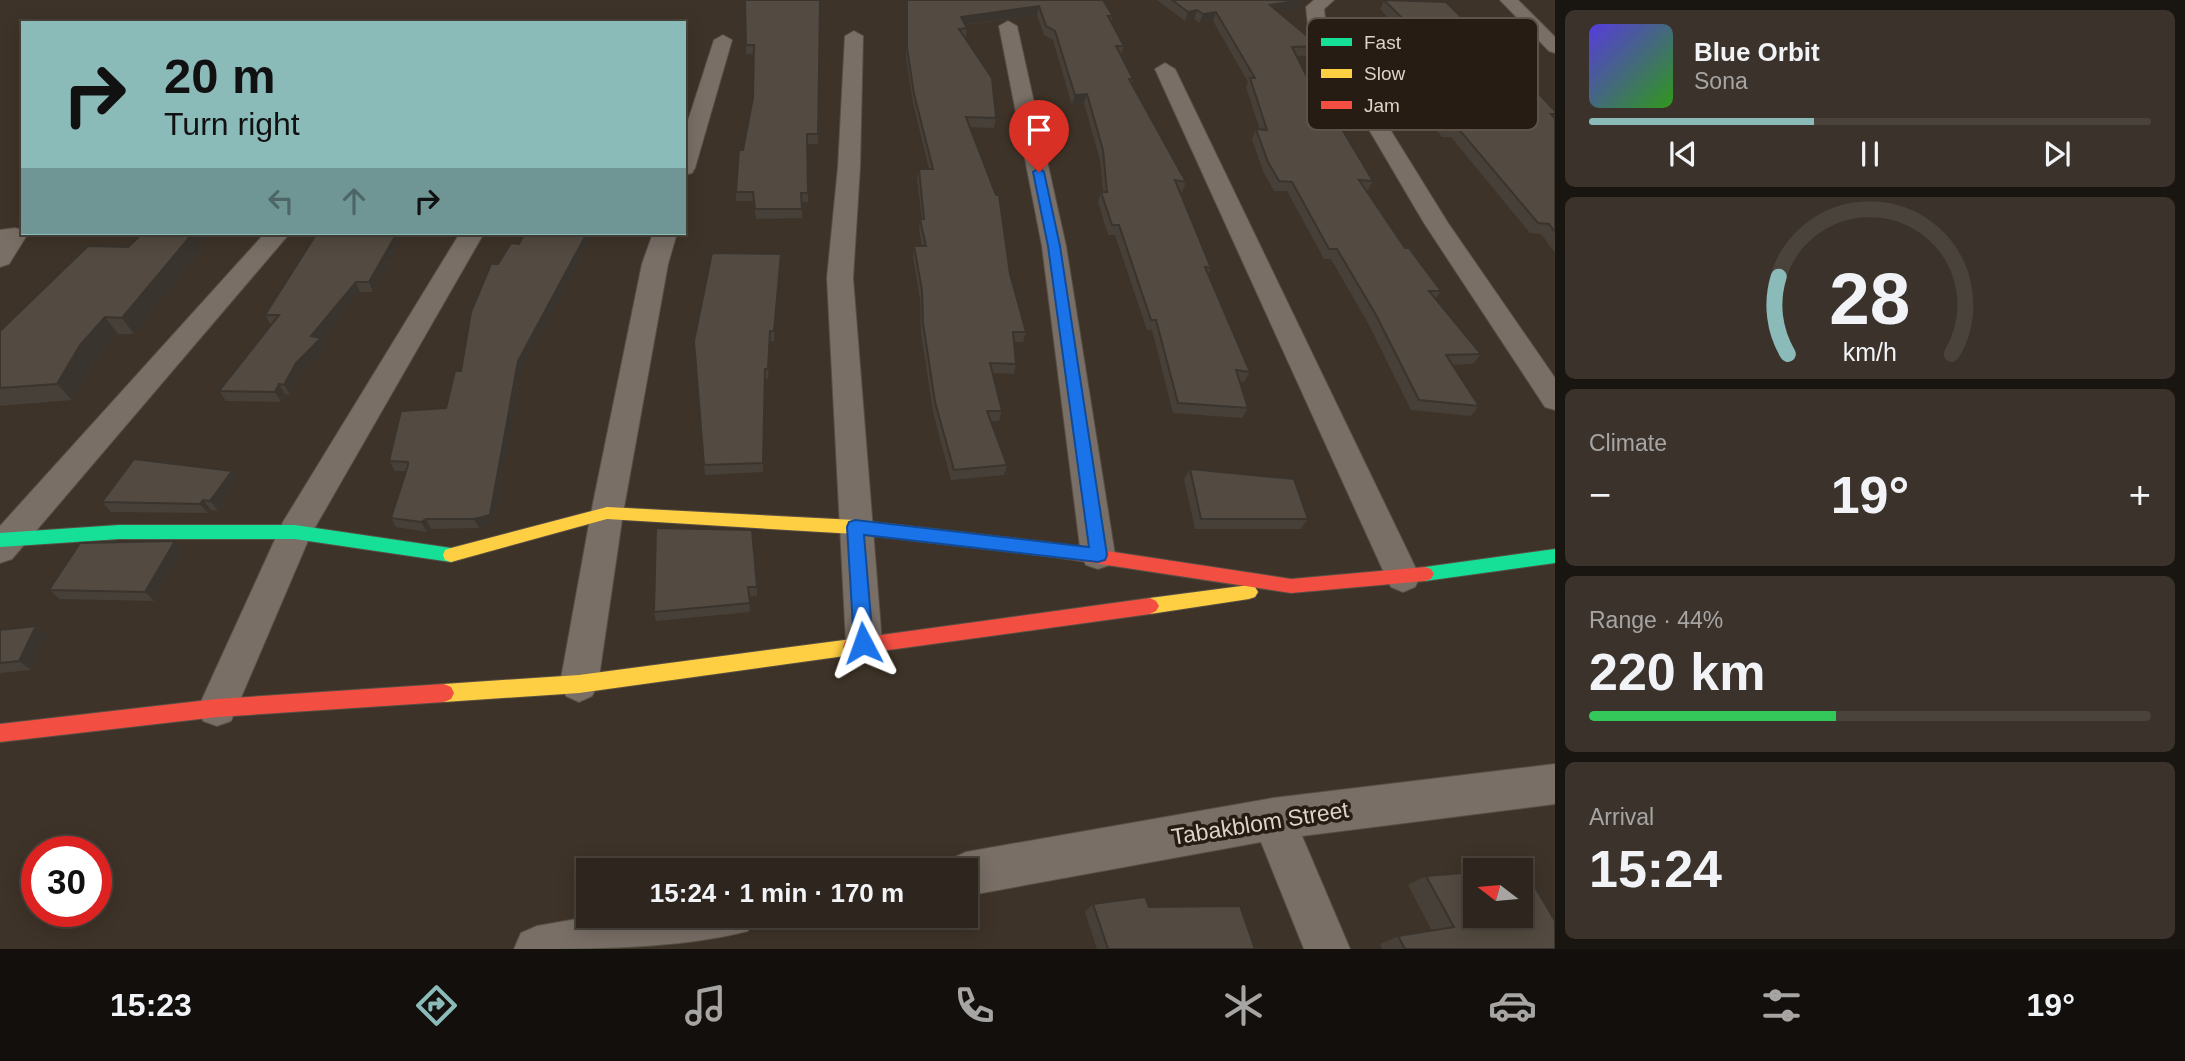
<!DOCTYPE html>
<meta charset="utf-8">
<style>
body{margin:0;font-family:Helvetica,sans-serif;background:#3a322b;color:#f1f3f6;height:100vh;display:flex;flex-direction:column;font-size:26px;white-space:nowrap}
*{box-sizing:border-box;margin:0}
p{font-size:23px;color:#a7a5a4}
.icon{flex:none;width:38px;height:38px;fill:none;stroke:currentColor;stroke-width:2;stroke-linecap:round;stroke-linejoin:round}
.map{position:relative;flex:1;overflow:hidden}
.drawer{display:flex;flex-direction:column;gap:10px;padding:10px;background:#191510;width:630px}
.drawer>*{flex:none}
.banner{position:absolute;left:21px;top:21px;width:665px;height:214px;border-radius:0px;box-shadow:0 4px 18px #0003,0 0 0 2px #49433c;background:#8bbbb9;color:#111;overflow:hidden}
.needle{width:46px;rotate:286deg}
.controls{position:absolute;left:1463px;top:858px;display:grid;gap:14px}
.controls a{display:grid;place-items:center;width:70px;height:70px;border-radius:0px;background:#2e261e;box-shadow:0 4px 18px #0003,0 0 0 2px #49433c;font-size:35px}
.speed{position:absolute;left:21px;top:836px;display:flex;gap:14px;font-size:35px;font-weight:700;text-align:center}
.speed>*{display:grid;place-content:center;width:91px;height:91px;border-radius:50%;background:#2e261e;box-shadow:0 4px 18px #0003,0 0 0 2px #49433c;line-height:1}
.speed .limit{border:10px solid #d22;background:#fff;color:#111}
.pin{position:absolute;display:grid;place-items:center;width:60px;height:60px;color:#fff;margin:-72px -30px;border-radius:50% 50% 50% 0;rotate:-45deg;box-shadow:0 0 7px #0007}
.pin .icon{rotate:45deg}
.me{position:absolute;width:77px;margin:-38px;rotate:356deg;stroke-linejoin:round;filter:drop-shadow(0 0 5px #0008)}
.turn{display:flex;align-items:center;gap:24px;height:147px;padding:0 28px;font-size:32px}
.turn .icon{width:91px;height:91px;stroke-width:2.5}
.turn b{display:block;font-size:49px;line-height:60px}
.lanes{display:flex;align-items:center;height:66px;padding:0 28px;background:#0003;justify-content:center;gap:35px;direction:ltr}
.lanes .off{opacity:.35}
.big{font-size:52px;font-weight:700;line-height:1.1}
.drawer .tile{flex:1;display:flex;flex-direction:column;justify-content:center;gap:10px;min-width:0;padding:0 24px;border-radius:10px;background:#3a322b}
.drawer .dial{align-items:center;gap:0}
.dial svg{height:182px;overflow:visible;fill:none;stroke:#49433c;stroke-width:7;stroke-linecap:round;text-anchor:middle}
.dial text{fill:#f1f3f6;stroke:none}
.song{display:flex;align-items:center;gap:21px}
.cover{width:84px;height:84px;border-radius:10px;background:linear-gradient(135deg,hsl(250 70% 55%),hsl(110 70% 35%))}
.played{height:7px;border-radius:4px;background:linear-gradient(90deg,#8bbbb9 40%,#49433c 40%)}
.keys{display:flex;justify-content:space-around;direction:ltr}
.heat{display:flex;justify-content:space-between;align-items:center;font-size:38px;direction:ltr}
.charge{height:10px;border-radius:5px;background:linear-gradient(90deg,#34c759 44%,#49433c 0)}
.trip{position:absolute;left:576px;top:858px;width:402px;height:70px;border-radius:0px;background:#2e261e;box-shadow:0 4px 18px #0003,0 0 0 2px #49433c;font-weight:700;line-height:70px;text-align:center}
.dock{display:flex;height:112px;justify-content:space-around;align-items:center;background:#120f0c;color:#a7a5a4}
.dock .icon{width:49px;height:49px}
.dock .current{color:#8bbbb9}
.dock b{font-size:32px;color:#f1f3f6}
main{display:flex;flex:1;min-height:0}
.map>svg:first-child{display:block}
</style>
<main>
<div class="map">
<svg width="1555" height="949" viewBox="0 0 1555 949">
<rect width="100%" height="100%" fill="#3e3328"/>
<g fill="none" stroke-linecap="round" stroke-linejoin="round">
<g stroke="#584f45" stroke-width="2">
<g id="street">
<polygon points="1314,0 1334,0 1324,9 1326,26 1448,223 1555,378 1555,410 1545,407 1424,223 1308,26 1306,7"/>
<polygon points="1500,0 1518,0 1555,37 1555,53 1549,51"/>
<polygon points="1008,21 1017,26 1066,246 1115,555 1110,565 1098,569 1086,565 1081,555 1042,246 999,26"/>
<polygon points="854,31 863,36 860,167 853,278 882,643 877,655 864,659 851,655 846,643 827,278 838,167 845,36"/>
<polygon points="723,35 732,40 695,168 692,173 684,175 684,133 714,40"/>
<polygon points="1165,63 1175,69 1420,577 1415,587 1403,592 1391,587 1386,577 1155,69"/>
<polygon points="15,228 23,230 27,235 9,264 0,267 0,230"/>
<polygon points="265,233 290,233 12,559 0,563 0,526"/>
<polygon points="460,233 484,233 310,536 231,721 217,726 203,721 198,708 283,522"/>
<polygon points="653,233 677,233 668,264 623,513 598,684 592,696 579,702 566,696 560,684 591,513 642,264"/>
<polygon points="1555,764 1555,804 1302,836 1350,949 1304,949 1261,842 966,896 966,870 946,870 951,859 966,852 1273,798"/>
<path d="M599 915H754L748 931C679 949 588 949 514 949L521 933 537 926Z"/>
</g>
</g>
<g stroke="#584f45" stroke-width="2">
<g id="fast">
<polygon points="119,525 295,525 451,548 457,550 459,555 457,560 451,562 295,539 119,539 0,547 0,533"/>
<polygon points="1555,549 1555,563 1425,581 1419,579 1416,574 1419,569 1425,567"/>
</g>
</g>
<g stroke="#584f45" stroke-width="2">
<g id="slow">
<polygon points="607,507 855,520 1054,543 1060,545 1062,550 1060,555 1054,557 855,534 607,519 451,562 445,560 443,555 445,550 451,548"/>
<polygon points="1249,585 1255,587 1258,592 1255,597 1249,599 1150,614 1144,611 1141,606 1144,601 1150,598"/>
<polygon points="852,639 859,641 861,647 859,653 852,655 579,693 444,702 437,699 434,693 437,687 444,684 579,675"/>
</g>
</g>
<g stroke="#584f45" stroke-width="2">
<g id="jam">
<polygon points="1054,543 1291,579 1425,567 1431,569 1434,574 1431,579 1425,581 1291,593 1054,557 1048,555 1046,550 1048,545"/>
<polygon points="1150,598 1156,601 1159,606 1156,611 1150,614 852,655 845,653 843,647 845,641 852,639"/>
<polygon points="444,684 451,687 454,693 451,699 444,702 217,717 0,742 0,724 217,699"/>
</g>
</g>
<use href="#street" fill="#796f67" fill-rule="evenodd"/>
<use href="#fast" fill="#16e098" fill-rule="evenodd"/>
<use href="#slow" fill="#ffcf43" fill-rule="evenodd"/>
<use href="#jam" fill="#f24e42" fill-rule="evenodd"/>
</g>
<g fill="#474038">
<polygon points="745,0 820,0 818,144 808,144 808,202 802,202 802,218 756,219 753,201 736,201 736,192 753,98 753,54 746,54"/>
<polygon points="906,0 1103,0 1113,16 1111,22 1124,46 1121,55 1133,79 1132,84 1186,182 1182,192 1180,191 1211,268 1208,274 1250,372 1244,382 1239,381 1248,408 1242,418 1173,413 1152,330 1147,330 1115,235 1108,235 1098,202 1101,192 1103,192 1100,160 1084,103 1072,105 1053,40 1044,35 1037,15 965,25 967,28 966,37 965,37 996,118 994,128 970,127 1026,332 1023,342 1014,342 1016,364 1014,374 993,373 1002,411 999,421 991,421 1007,465 1004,475 951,480 933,412 921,333 920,300 913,256 914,246 922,246 919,229 920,219 922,219 917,179 919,169 929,169 913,103 906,57"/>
<polygon points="1157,0 1302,0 1298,9 1279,12 1319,46 1315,55 1297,56 1324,111 1373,181 1367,191 1405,248 1441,291 1435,299 1481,354 1473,364 1452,365 1479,406 1471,416 1411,410 1369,325 1331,259 1324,259 1287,191 1274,191 1263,171 1252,139 1256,129 1260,130 1246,87 1248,82 1213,21 1199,23 1194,19 1185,21"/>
<polygon points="1384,0 1555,111 1555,253 1541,234 1530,233 1451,137 1442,137 1416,103 1411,102 1378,53 1383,44 1410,46 1389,30 1393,23 1380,9"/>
<polygon points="143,233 207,233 203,249 134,334 118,334 94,362 72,400 0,406 0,331 128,247"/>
<polygon points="406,233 373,292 360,292 322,339 326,348 301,374 290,395 285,394 281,402 226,401 219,391 271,325 265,315"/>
<polygon points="525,233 605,233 603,237 592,236 522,371 494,524 479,528 431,529 427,532 396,527 391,518 406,471 395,471 389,461 446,408 461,371 498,264 519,244"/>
<polygon points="781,254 774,341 770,341 768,379 765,379 763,472 705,475 694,341"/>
<polygon points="1190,469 1308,519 1301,529 1195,529 1184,479"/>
<polygon points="232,471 239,480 218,511 211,510 208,513 111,512 102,502"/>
<polygon points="656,528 757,587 757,596 749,597 750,612 656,621 654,612"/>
<polygon points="184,551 154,601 60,599 49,590"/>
<polygon points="36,626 47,635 31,670 0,673 0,630"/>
<polygon points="1426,876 1555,949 1382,949 1380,944 1398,936 1432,931 1408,885"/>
<polygon points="1093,904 1149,907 1255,949 1097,949 1085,912"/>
</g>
<g fill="#3a342e">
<polygon points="1302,0 1298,9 1267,14 1270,5"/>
<polygon points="1039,6 1037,15 960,25 961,17"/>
<polygon points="1197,10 1194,19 1185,21 1188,12"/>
<polygon points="1216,12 1213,21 1199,23 1203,14"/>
<polygon points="1087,94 1084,103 1072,105 1075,95"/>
<polygon points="193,233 207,233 203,249 134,334 122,318"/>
<polygon points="397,233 406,233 373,292 369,282"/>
<polygon points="587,233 592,233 592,236 522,371 494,524 479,528 474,519 518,361"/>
<polygon points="781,254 781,264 774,341 774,331"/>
<polygon points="356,282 360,292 322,339 326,348 301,374 290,395 284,385 311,336"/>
<polygon points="105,317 118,334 94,362 72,400 57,384 80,345"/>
<polygon points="279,384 285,394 281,402 275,392"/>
<polygon points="232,471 239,480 218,511 210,501"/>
<polygon points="203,500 211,510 208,513 200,504"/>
<polygon points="426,519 431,529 427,532 421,522"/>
<polygon points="175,541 184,551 154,601 145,592"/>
<polygon points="36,626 47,635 31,670 19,661"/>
</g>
<g fill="#534b41" stroke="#3a342e" stroke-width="2">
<polygon points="745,0 820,0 818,134 807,134 808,193 801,193 802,209 755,209 753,192 736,192 739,150 743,150 753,98 754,45 746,45"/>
<polygon points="907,0 1103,0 1113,16 1108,16 1124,46 1116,46 1133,79 1129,79 1186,182 1175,180 1211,268 1205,267 1250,372 1236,370 1248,408 1178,403 1156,320 1151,320 1119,225 1112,225 1101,192 1107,192 1103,150 1087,94 1075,95 1055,31 1046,26 1039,6 961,17 967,28 959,29 992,78 996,118 966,117 996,195 999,195 1010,274 1026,332 1013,332 1016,364 990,363 1002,411 987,411 1007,465 954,470 935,402 923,323 922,290 914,246 926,246 920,219 924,219 919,169 933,169 914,94 907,48"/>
<polygon points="1172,0 1302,0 1270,5 1319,46 1292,47 1324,111 1331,111 1373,181 1359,180 1405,248 1409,248 1441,291 1429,291 1481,354 1446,355 1479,406 1419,400 1376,315 1337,249 1329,249 1292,182 1279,181 1268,162 1256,129 1267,130 1250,78 1255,78 1216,12 1203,14 1197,10 1188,12"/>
<polygon points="1384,0 1446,2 1527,81 1555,111 1555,114 1551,114 1555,118 1555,232 1549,224 1538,223 1457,127 1448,127 1422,93 1416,93 1383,44 1428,47 1394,21 1404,20"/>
<polygon points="143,233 193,233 122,318 105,317 80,345 57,384 0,388 0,331 88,246 128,247"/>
<polygon points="317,233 397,233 369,282 356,282 311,336 321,338 296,363 284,385 279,384 275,392 219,391 279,315 265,315"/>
<polygon points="525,233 587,233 518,361 490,515 474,519 426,519 421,522 391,518 408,465 408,462 389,461 401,411 446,408 455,371 461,371 471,312 491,264 498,264 511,243 519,244"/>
<polygon points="712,253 781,254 774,331 770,331 768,369 765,369 763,463 704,465 694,341"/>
<polygon points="134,459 232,471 210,501 203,500 200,504 102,502"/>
<polygon points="1190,469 1294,479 1308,519 1201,519"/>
<polygon points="656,528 752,530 757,587 748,587 750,603 654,612"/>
<polygon points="175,541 145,592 49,590 80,543"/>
<polygon points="36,626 19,661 0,663 0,630"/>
<polygon points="1524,868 1555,921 1555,949 1405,949 1398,936 1454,927 1426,876 1475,872 1475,915 1521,915 1521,870 1502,870"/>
<polygon points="1145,897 1149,907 1240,906 1255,949 1108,949 1093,904"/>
</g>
<polygon fill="#1a73e8" stroke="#114b97" stroke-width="2" points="1039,168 1044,172 1060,246 1107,555 1105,560 1098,562 864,535 873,643 870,649 863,652 857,649 854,643 847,527 849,522 855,520 1089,547 1048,246 1033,172"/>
<g text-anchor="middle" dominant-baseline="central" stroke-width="7" stroke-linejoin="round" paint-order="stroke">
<g font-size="23" fill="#dfd2c6" stroke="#261c13">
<text transform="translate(1260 823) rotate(-9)">Tabakblom Street</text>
</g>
</g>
<rect x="1307" y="18" width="231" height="112" rx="10" fill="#261c13" stroke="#5e5349" stroke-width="2"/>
<rect x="1321" y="38" width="31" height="8" fill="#16e098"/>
<rect x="1321" y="69" width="31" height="9" fill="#ffcf43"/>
<rect x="1321" y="101" width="31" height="8" fill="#f24e42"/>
<g font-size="19" fill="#dfd2c6">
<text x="1364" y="49">Fast</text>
<text x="1364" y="80">Slow</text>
<text x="1364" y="112">Jam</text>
</g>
</svg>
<div class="controls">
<a><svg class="needle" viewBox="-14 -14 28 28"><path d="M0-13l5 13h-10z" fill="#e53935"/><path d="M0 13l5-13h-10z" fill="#a7a5a4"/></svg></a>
</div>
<div class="speed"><div class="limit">30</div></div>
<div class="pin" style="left:1039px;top:172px;background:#d93025"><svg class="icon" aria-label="arrive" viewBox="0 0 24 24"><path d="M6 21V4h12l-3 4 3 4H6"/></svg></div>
<svg class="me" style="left:863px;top:643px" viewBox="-20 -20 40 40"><path d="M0-17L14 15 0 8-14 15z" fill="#1a73e8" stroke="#fff" stroke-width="4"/></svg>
<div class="trip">15:24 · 1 min · 170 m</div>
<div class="banner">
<div class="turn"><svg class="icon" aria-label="right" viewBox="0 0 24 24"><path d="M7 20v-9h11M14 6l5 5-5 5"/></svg><div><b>20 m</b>Turn right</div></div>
<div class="lanes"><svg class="icon off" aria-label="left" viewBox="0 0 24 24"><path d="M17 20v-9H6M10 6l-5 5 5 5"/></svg><svg class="icon off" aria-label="ahead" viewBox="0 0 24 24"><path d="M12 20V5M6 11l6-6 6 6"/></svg><svg class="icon" aria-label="right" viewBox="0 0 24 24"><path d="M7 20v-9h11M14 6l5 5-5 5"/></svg></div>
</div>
</div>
<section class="drawer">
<div class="tile">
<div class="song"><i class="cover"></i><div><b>Blue Orbit</b><p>Sona</p></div></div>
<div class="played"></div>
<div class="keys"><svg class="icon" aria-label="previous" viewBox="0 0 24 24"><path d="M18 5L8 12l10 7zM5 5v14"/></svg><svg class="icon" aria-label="pause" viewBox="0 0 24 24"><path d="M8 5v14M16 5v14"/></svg><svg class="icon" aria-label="next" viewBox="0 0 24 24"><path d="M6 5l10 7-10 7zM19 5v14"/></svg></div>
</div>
<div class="tile dial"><svg viewBox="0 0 100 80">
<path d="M14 69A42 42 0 1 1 86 69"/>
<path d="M14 69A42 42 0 0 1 10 35" stroke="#8bbbb9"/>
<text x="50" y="56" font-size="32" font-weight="700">28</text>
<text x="50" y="72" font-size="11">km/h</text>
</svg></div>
<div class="tile"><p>Climate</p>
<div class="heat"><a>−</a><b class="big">19°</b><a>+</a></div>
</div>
<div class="tile"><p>Range · 44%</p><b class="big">220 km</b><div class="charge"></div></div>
<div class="tile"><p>Arrival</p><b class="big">15:24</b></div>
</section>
</main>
<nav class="dock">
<b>15:23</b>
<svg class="icon current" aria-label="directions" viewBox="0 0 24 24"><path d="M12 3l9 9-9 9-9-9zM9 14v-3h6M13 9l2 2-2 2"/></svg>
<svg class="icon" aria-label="music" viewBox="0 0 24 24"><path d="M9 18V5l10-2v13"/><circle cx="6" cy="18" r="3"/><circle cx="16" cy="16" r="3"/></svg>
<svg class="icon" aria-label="phone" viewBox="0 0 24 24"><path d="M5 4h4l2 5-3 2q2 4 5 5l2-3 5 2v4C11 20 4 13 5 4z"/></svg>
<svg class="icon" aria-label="climate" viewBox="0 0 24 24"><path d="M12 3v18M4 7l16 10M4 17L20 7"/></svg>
<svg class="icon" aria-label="car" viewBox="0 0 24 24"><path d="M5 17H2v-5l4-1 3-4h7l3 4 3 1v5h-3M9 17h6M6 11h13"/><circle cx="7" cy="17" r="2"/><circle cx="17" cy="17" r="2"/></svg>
<svg class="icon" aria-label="filters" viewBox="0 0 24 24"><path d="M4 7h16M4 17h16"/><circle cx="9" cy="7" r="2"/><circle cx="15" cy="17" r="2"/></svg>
<b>19°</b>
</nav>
